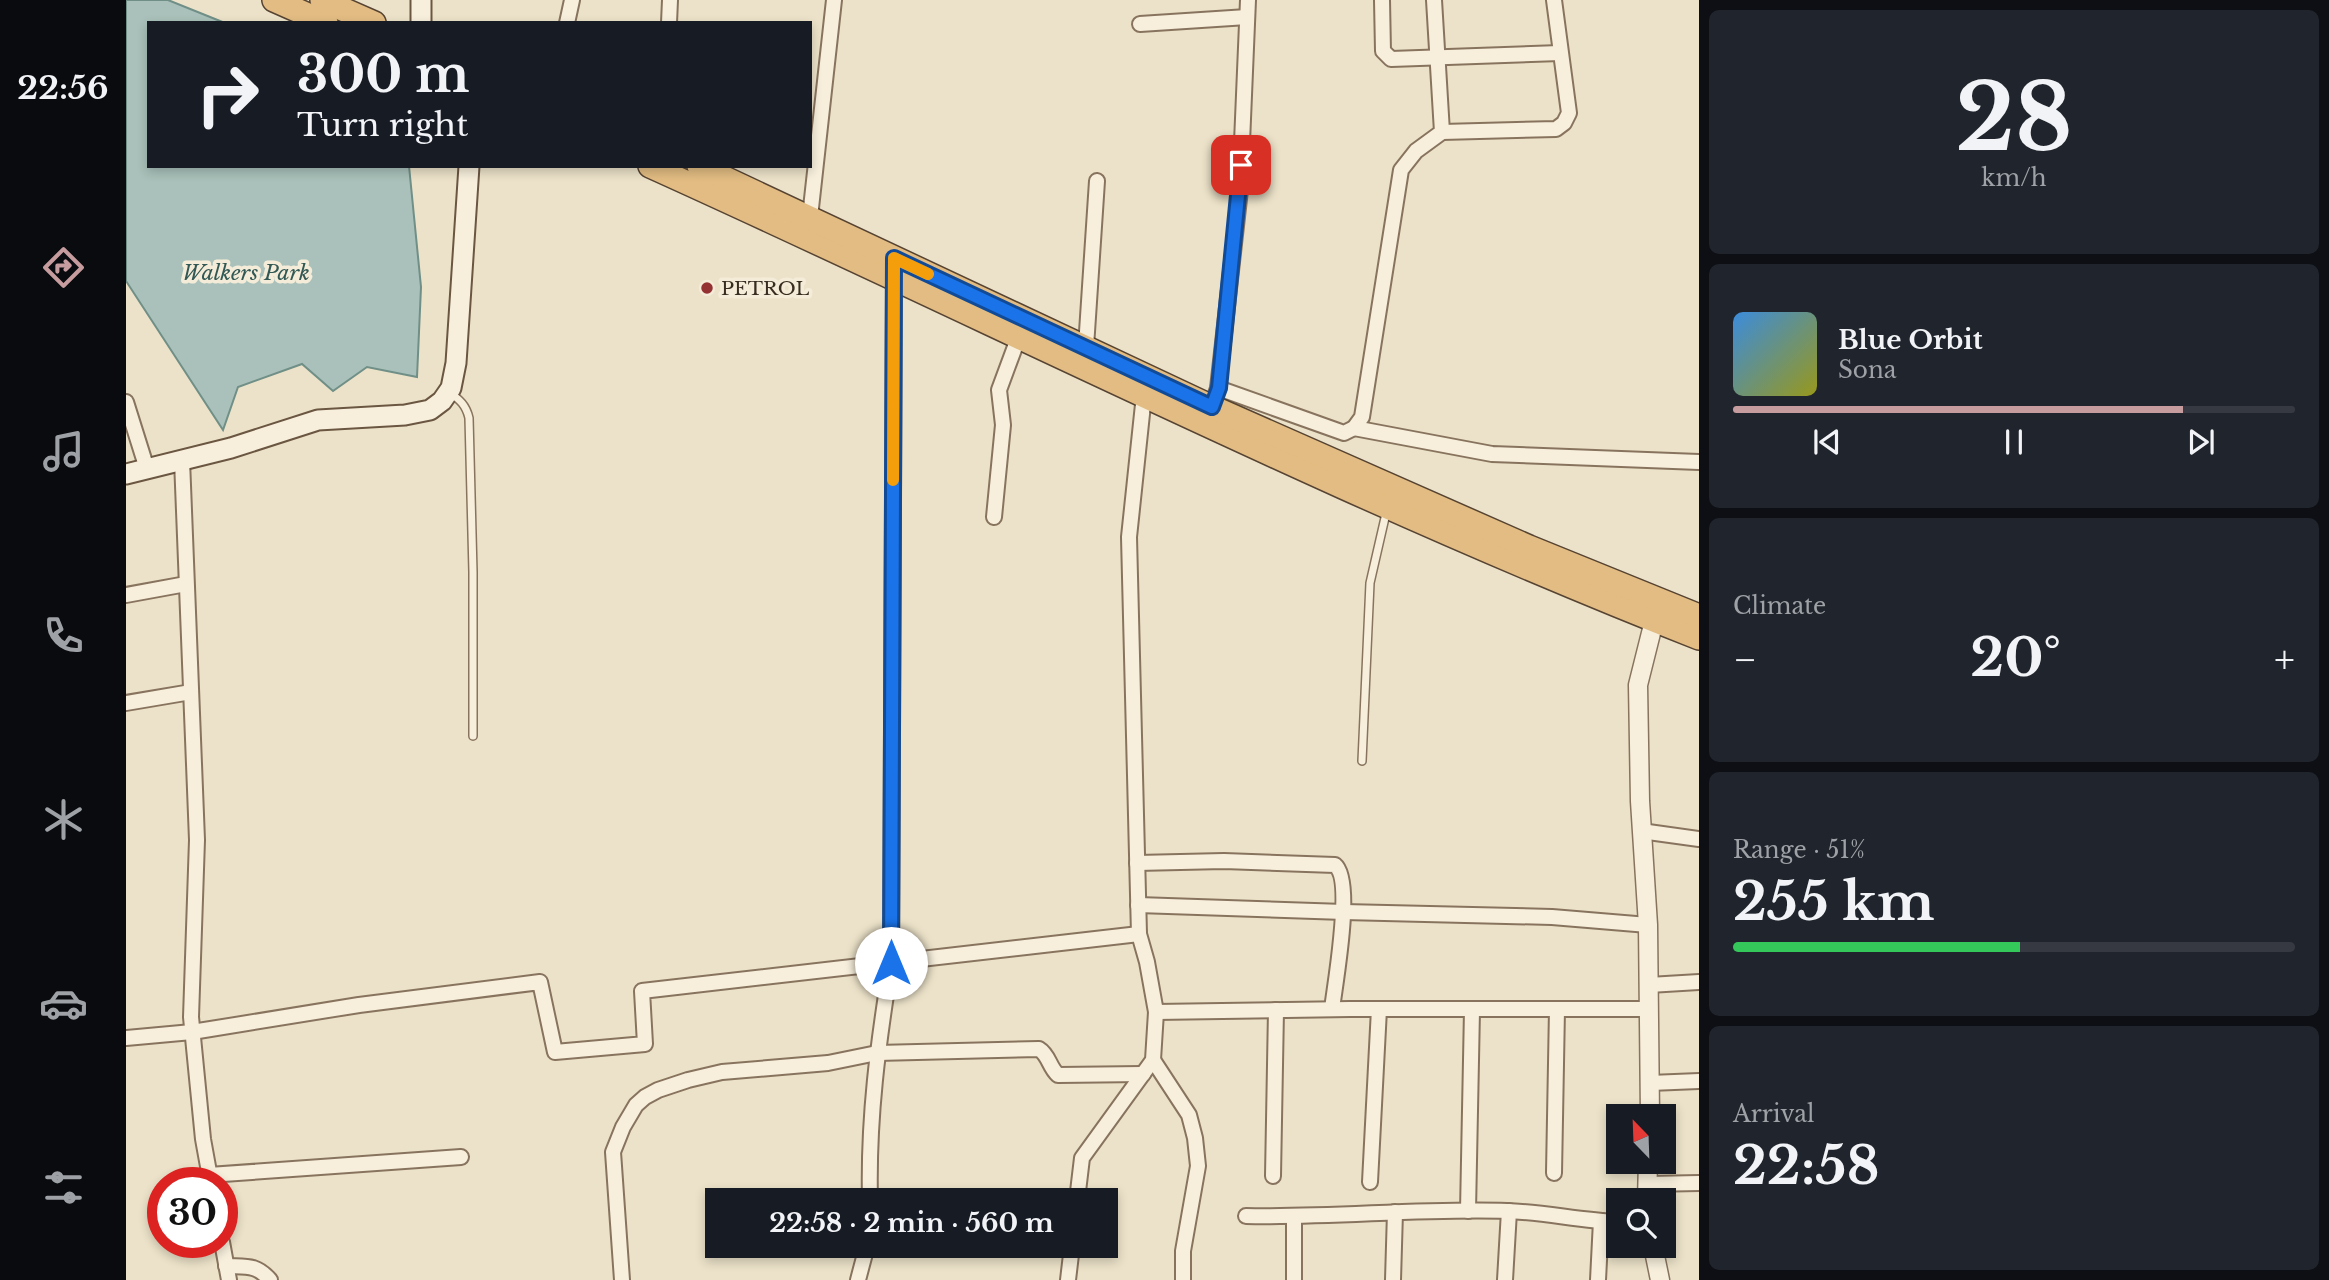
<!DOCTYPE html>
<meta charset="utf-8">
<style>
body{margin:0;font-family:"Libre Baskerville",serif;background:#20242c;color:#f1f3f6;height:100vh;display:flex;flex-direction:column;font-size:26px;white-space:nowrap}
*{box-sizing:border-box;margin:0}
p{font-size:23px;color:#9ea1a6}
.icon{flex:none;width:38px;height:38px;fill:none;stroke:currentColor;stroke-width:2;stroke-linecap:round;stroke-linejoin:round}
.map{position:relative;flex:1;overflow:hidden}
.panel{display:flex;flex-direction:column;gap:10px;padding:10px;background:#0d0f14;width:630px}
.panel>*{flex:none}
.top-card{position:absolute;left:21px;top:21px;width:665px;height:147px;border-radius:0px;box-shadow:0 4px 10px #0003;background:#171b24;color:#f1f3f6;overflow:hidden}
.needle{width:46px;rotate:337deg}
.tools{position:absolute;left:1480px;top:1104px;display:grid;gap:14px}
.tools a{display:grid;place-items:center;width:70px;height:70px;border-radius:0px;background:#171b24;box-shadow:0 4px 10px #0003;font-size:35px}
.speed{position:absolute;left:21px;top:1167px;display:flex;gap:14px;font-size:35px;font-weight:700;text-align:center}
.speed>*{display:grid;place-content:center;width:91px;height:91px;border-radius:50%;background:#171b24;box-shadow:0 4px 10px #0003;line-height:1}
.speed .limit{border:10px solid #d22;background:#fff;color:#111}
.pin{position:absolute;display:grid;place-items:center;width:60px;height:60px;color:#fff;margin:-30px;border-radius:14px;box-shadow:0 4px 10px #0006}
.me{position:absolute;width:77px;margin:-38px;rotate:0deg;stroke-linejoin:round;filter:drop-shadow(0 0 5px #0008)}
.turn{display:flex;align-items:center;gap:24px;height:147px;padding:0 35px;font-size:32px}
.turn .icon{width:91px;height:91px;stroke-width:2.5}
.turn b{display:block;font-size:49px;line-height:60px}
.big{font-size:52px;font-weight:700;line-height:1.1}
.panel .card{flex:1;display:flex;flex-direction:column;justify-content:center;gap:10px;min-width:0;padding:0 24px;border-radius:10px;background:#20242c}
.panel .dial{align-items:center;gap:0}
.dial b{font-size:91px;line-height:1}
.song{display:flex;align-items:center;gap:21px}
.cover{width:84px;height:84px;border-radius:10px;background:linear-gradient(135deg,hsl(210 70% 55%),hsl(60 70% 35%))}
.played{height:7px;border-radius:4px;background:linear-gradient(90deg,#c79c9e 80%,#363941 80%)}
.keys{display:flex;justify-content:space-around;direction:ltr}
.heat{display:flex;justify-content:space-between;align-items:center;font-size:38px;direction:ltr}
.charge{height:10px;border-radius:5px;background:linear-gradient(90deg,#34c759 51%,#363941 0)}
.trip{position:absolute;left:579px;top:1188px;width:413px;height:70px;border-radius:0px;background:#171b24;box-shadow:0 4px 10px #0003;font-weight:700;line-height:70px;text-align:center}
main{display:flex;flex:1;min-height:0}
.tabs{display:flex;flex-direction:column;width:126px;justify-content:space-around;align-items:center;background:#090b0e;color:#9ea1a6}
.tabs .icon{width:49px;height:49px}
.tabs .current{color:#c79c9e}
.tabs b{font-size:32px;color:#f1f3f6}
.map>svg:first-child{display:block}
</style>
<main>
<nav class="tabs">
<b>22:56</b>
<svg class="icon current" aria-label="directions" viewBox="0 0 24 24"><path d="M12 3l9 9-9 9-9-9zM9 14v-3h6M13 9l2 2-2 2"/></svg>
<svg class="icon" aria-label="music" viewBox="0 0 24 24"><path d="M9 18V5l10-2v13"/><circle cx="6" cy="18" r="3"/><circle cx="16" cy="16" r="3"/></svg>
<svg class="icon" aria-label="phone" viewBox="0 0 24 24"><path d="M5 4h4l2 5-3 2q2 4 5 5l2-3 5 2v4C11 20 4 13 5 4z"/></svg>
<svg class="icon" aria-label="climate" viewBox="0 0 24 24"><path d="M12 3v18M4 7l16 10M4 17L20 7"/></svg>
<svg class="icon" aria-label="car" viewBox="0 0 24 24"><path d="M5 17H2v-5l4-1 3-4h7l3 4 3 1v5h-3M9 17h6M6 11h13"/><circle cx="7" cy="17" r="2"/><circle cx="17" cy="17" r="2"/></svg>
<svg class="icon" aria-label="filters" viewBox="0 0 24 24"><path d="M4 7h16M4 17h16"/><circle cx="9" cy="7" r="2"/><circle cx="15" cy="17" r="2"/></svg>
</nav>
<div class="map">
<svg width="1573" height="1280" viewBox="0 0 1573 1280">
<rect width="100%" height="100%" fill="#ece2c9"/>
<polygon fill="#a9c1ba" stroke="#708f87" stroke-width="2" points="0,0 42,0 99,23 23,23 23,166 283,166 295,287 291,377 241,367 207,391 176,364 112,387 97,430 0,281"/>
<g fill="none" stroke-linecap="round" stroke-linejoin="round">
<g stroke="#88745e" stroke-width="10">
<g id="service">
<path d="M323 392C334 400 340 405 343 418L347 572V736"/>
<polyline points="1236,761 1244,583 1261,509"/>
</g>
</g>
<g stroke="#88745e" stroke-width="18">
<g id="minor">
<polyline points="1256,0 1257,51 1265,59 1434,53"/>
<polyline points="441,23 446,0"/>
<polyline points="543,23 544,0"/>
<polyline points="1014,24 1121,17"/>
<polyline points="1316,132 1430,129 1438,123 1443,113 1428,0"/>
<polyline points="684,217 708,0"/>
<polyline points="960,347 971,181"/>
<polyline points="1092,388 1218,433 1228,428 1236,417 1275,170 1290,151 1316,132 1308,0"/>
<polyline points="1018,395 1003,537 1013,934 1021,962 1030,1012 1224,1009 1523,1009"/>
<polyline points="1089,397 1092,388 1114,190 1122,0"/>
<polyline points="0,402 21,469"/>
<polyline points="1228,428 1366,454 1573,462"/>
<polyline points="56,460 71,840 65,1017 77,1139 85,1183"/>
<polyline points="868,517 877,425 873,390 893,336"/>
<polyline points="0,595 60,584"/>
<polyline points="0,703 65,692"/>
<polyline points="1515,831 1573,839"/>
<path d="M1011 863 1098 861 1209 865C1228 880 1209 983 1206 1009"/>
<polyline points="1012,905 1218,912 1426,917 1522,925"/>
<polyline points="1523,985 1573,982"/>
<polyline points="0,1038 66,1032 233,1005 414,982 429,1052 519,1044 516,991 1013,934"/>
<polyline points="1027,1060 1063,1115 1069,1138 1072,1166 1057,1251 1057,1280"/>
<polyline points="1524,1083 1573,1081"/>
<polyline points="1428,1173 1431,1009"/>
<polyline points="83,1175 335,1157"/>
<polyline points="1147,1176 1150,1010"/>
<polyline points="1244,1182 1253,1009"/>
<polyline points="1522,1184 1573,1183"/>
<path d="M744 1200C742 1118 752 1044 765 963L768 272"/>
<polyline points="951,1200 956,1158 1027,1060 1030,1012"/>
<polyline points="1342,1211 1346,1010"/>
<path d="M1120 1216C1207 1218 1294 1208 1381 1211 1419 1212 1455 1221 1493 1222"/>
<polyline points="1168,1217 1168,1280"/>
<polyline points="96,1242 103,1280"/>
<path d="M100 1266C121 1267 130 1264 144 1280"/>
<path d="M496 1280 487 1152 497 1127 510 1105 519 1097 532 1090 562 1080 596 1072 702 1063 751 1053 913 1049C923 1055 923 1067 932 1075L1017 1074"/>
<polyline points="732,1280 741,1246"/>
<polyline points="942,1280 946,1246"/>
<polyline points="1267,1280 1269,1212"/>
<polyline points="1379,1280 1383,1211"/>
<polyline points="1472,1280 1475,1221"/>
</g>
</g>
<g stroke="#88745e" stroke-width="21">
<g id="tertiary">
<polyline points="1524,1116 1522,925 1514,801 1512,685 1528,621"/>
<polyline points="1521,1200 1522,1162"/>
<polyline points="1527,1246 1534,1280"/>
</g>
</g>
<g stroke="#6a5641" stroke-width="23">
<g id="secondary">
<polyline points="295,23 295,0"/>
<polyline points="0,474 105,448 192,420 279,415 304,410 316,401 325,388 330,363 343,166"/>
</g>
</g>
<g stroke="#564332" stroke-width="26">
<g id="trunk">
<polyline points="148,0 200,23"/>
<polyline points="196,0 248,23"/>
<path d="M524 166C874 324 1216 498 1573 638"/>
<polyline points="573,166 1086,407 1403,547 1573,616"/>
</g>
</g>
<use href="#service" stroke="#f7efdc" stroke-width="7"/>
<use href="#minor" stroke="#f7efdc" stroke-width="14"/>
<use href="#tertiary" stroke="#f7efdc" stroke-width="18"/>
<use href="#secondary" stroke="#f7efdc" stroke-width="19"/>
<use href="#trunk" stroke="#e2bc82" stroke-width="23"/>
</g>
<g fill="none" stroke-linecap="round" stroke-linejoin="round">
<g stroke="#114b97" stroke-width="18">
<polyline id="route" points="765,963 768,258 1086,407 1093,388 1115,165"/>
</g>
<use href="#route" stroke="#1a73e8" stroke-width="12"/>
<polyline stroke="#f59e0b" stroke-width="12" points="767,480 768,258 802,274"/>
</g>
<circle fill="#943233" stroke="#f4ecd8" stroke-width="2.5" cx="581" cy="288" r="7"/>
<g text-anchor="middle" dominant-baseline="central" stroke-width="7" stroke-linejoin="round" paint-order="stroke">
<g font-size="19" fill="#392d21" stroke="#f4ecd8" text-anchor="start">
<text x="595" y="288">PETROL</text>
</g>
<g font-size="21" font-style="italic" fill="#315855" stroke="#f4ecd8">
<text x="120" y="273">Walkers Park</text>
</g>
</g>
</svg>
<div class="tools">
<a><svg class="needle" viewBox="-14 -14 28 28"><path d="M0-13l5 13h-10z" fill="#e53935"/><path d="M0 13l5-13h-10z" fill="#9ea1a6"/></svg></a>
<a><svg class="icon" aria-label="search" viewBox="0 0 24 24"><circle cx="10" cy="10" r="6"/><path d="M15 15l6 6"/></svg></a>
</div>
<div class="speed"><div class="limit">30</div></div>
<div class="pin" style="left:1115px;top:165px;background:#d93025"><svg class="icon" aria-label="arrive" viewBox="0 0 24 24"><path d="M6 21V4h12l-3 4 3 4H6"/></svg></div>
<svg class="me" style="left:765px;top:963px" viewBox="-20 -20 40 40"><circle r="19" fill="#fff"/><path d="M0-13L10 11 0 6-10 11z" fill="#1a73e8"/></svg>
<div class="trip">22:58 · 2 min · 560 m</div>
<div class="top-card">
<div class="turn"><svg class="icon" aria-label="right" viewBox="0 0 24 24"><path d="M7 20v-9h11M14 6l5 5-5 5"/></svg><div><b>300 m</b>Turn right</div></div>
</div>
</div>
<section class="panel">
<div class="card dial"><b>28</b><p>km/h</p></div>
<div class="card">
<div class="song"><i class="cover"></i><div><b>Blue Orbit</b><p>Sona</p></div></div>
<div class="played"></div>
<div class="keys"><svg class="icon" aria-label="previous" viewBox="0 0 24 24"><path d="M18 5L8 12l10 7zM5 5v14"/></svg><svg class="icon" aria-label="pause" viewBox="0 0 24 24"><path d="M8 5v14M16 5v14"/></svg><svg class="icon" aria-label="next" viewBox="0 0 24 24"><path d="M6 5l10 7-10 7zM19 5v14"/></svg></div>
</div>
<div class="card"><p>Climate</p>
<div class="heat"><a>−</a><b class="big">20°</b><a>+</a></div>
</div>
<div class="card"><p>Range · 51%</p><b class="big">255 km</b><div class="charge"></div></div>
<div class="card"><p>Arrival</p><b class="big">22:58</b></div>
</section>
</main>
